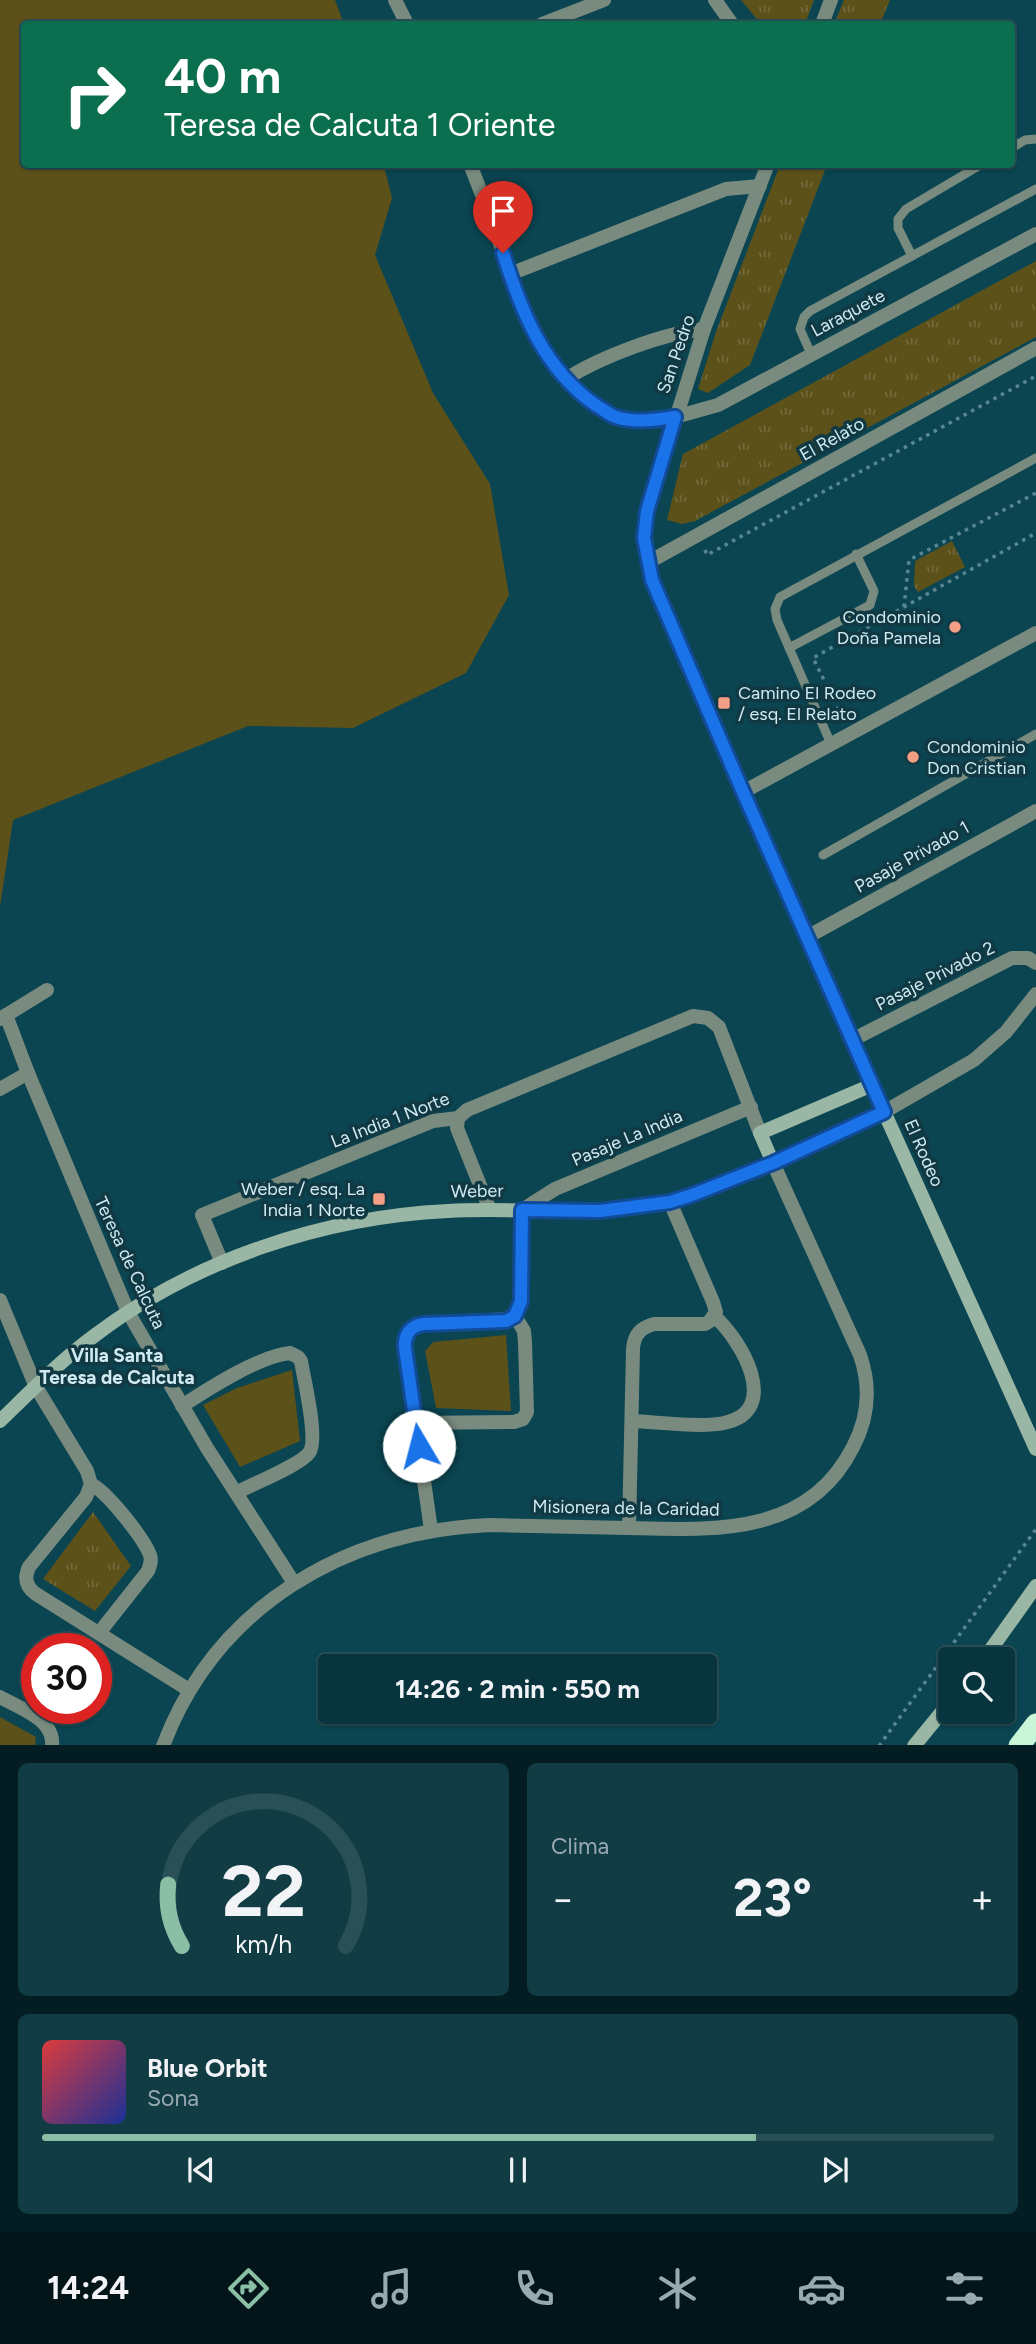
<!DOCTYPE html>
<html lang="es">
<meta charset="utf-8">
<style>
body{margin:0;font-family:Figtree,sans-serif;background:#113c44;color:#f1f3f6;height:100vh;display:flex;flex-direction:column;font-size:26px;white-space:nowrap}
*{box-sizing:border-box;margin:0}
p{font-size:23px;color:#98aab0}
.icon{flex:none;width:38px;height:38px;fill:none;stroke:currentColor;stroke-width:2;stroke-linecap:round;stroke-linejoin:round}
.map{position:relative;height:1745px;overflow:hidden}
.panel{display:flex;flex-direction:column;gap:18px;padding:18px;background:#041d22;flex:1}
.panel>*{flex:none}
.hud{position:absolute;left:21px;top:21px;width:994px;height:147px;border-radius:7px;box-shadow:0 2px 5px #0004,0 0 0 2px #294f57;background:#0b6e4f;color:#fff;overflow:hidden}
.buttons{position:absolute;left:938px;top:1647px;display:grid;gap:14px}
.buttons a{display:grid;place-items:center;width:77px;height:77px;border-radius:7px;background:#08343d;box-shadow:0 2px 5px #0004,0 0 0 2px #294f57;font-size:35px}
.speed{position:absolute;left:21px;top:1633px;display:flex;gap:14px;font-size:35px;font-weight:700;text-align:center}
.speed>*{display:grid;place-content:center;width:91px;height:91px;border-radius:50%;background:#08343d;box-shadow:0 2px 5px #0004,0 0 0 2px #294f57;line-height:1}
.speed .limit{border:10px solid #d22;background:#fff;color:#111}
.pin{position:absolute;display:grid;place-items:center;width:60px;height:60px;color:#fff;margin:-72px -30px;border-radius:50% 50% 50% 0;rotate:-45deg;box-shadow:0 0 7px #0007}
.pin .icon{rotate:45deg}
.me{position:absolute;width:77px;margin:-38px;rotate:352deg;stroke-linejoin:round;filter:drop-shadow(0 0 5px #0008)}
.turn{display:flex;align-items:center;gap:24px;height:147px;padding:0 28px;font-size:32px}
.turn .icon{width:91px;height:91px;stroke-width:2.5}
.turn b{display:block;font-size:49px;line-height:60px}
.big{font-size:52px;font-weight:700;line-height:1.1}
.panel .widget{flex:1;display:flex;flex-direction:column;justify-content:center;gap:10px;min-width:0;padding:0 24px;border-radius:10px;background:#113c44}
.panel .dial{align-items:center;gap:0}
.dial svg{height:182px;overflow:visible;fill:none;stroke:#294f57;stroke-width:7;stroke-linecap:round;text-anchor:middle}
.dial text{fill:#f1f3f6;stroke:none}
.song{display:flex;align-items:center;gap:21px}
.cover{width:84px;height:84px;border-radius:10px;background:linear-gradient(135deg,hsl(0 70% 55%),hsl(230 70% 35%))}
.played{height:7px;border-radius:4px;background:linear-gradient(90deg,#8abfa5 75%,#294f57 75%)}
.keys{display:flex;justify-content:space-around;direction:ltr}
.heat{display:flex;justify-content:space-between;align-items:center;font-size:38px;direction:ltr}
.panel .tiles{flex:1;display:grid;gap:18px;grid-template-columns:1fr 1fr}
.widget:last-child{grid-column:span 2}
.trip{position:absolute;left:318px;top:1654px;width:399px;height:70px;border-radius:7px;background:#08343d;box-shadow:0 2px 5px #0004,0 0 0 2px #294f57;font-weight:700;line-height:70px;text-align:center}
.tab-bar{display:flex;height:112px;justify-content:space-around;align-items:center;background:#031518;color:#98aab0}
.tab-bar .icon{width:49px;height:49px}
.tab-bar .selected{color:#8abfa5}
.tab-bar b{font-size:32px;color:#f1f3f6}
.map>svg:first-child{display:block}
</style>
<div class="map">
<svg width="1036" height="1746" viewBox="0 0 1036 1746">
<defs>
<pattern id="park-tufts" width="24" height="20" patternUnits="userSpaceOnUse" patternTransform="scale(1.75)"><rect width="24" height="20" fill="#5d511a"/><path d="M3 7l-1-3M5 7V3M7 7l1-3M15 17l-1-3M17 17v-4M19 17l1-3" fill="none" stroke="#736a3c"/></pattern>
</defs>
<rect width="100%" height="100%" fill="#0a4551"/>
<g fill="#5d511a">
<polygon points="0,0 335,0 344,24 24,24 24,164 367,164 367,167 385,170 392,198 375,255 433,393 490,484 509,595 466,673 353,728 248,726 13,820 0,907"/>
<polygon points="506,1335 511,1411 436,1408 425,1351 433,1342"/>
<polygon points="292,1370 300,1441 240,1467 203,1405 237,1388"/>
<polygon points="0,1717 36,1737 35,1745 0,1745"/>
</g>
<g fill="url(#park-tufts)">
<polygon points="741,0 814,0 805,24 761,24"/>
<polygon points="844,0 890,0 880,24 834,24"/>
<polygon points="780,165 827,165 750,365 708,393 698,389 716,332"/>
<polygon points="1036,261 1036,337 695,521 682,524 667,520 683,454"/>
<polygon points="952,541 965,567 918,592 914,586 915,561"/>
<polygon points="93,1512 131,1566 95,1611 43,1579"/>
</g>
<g fill="none" stroke-linecap="round" stroke-linejoin="round">
<g stroke="#588691" stroke-width="3.5" stroke-dasharray="3.5 5" stroke-linecap="butt">
<polyline points="705,550 707,555 1036,376"/>
<polyline points="904,607 909,560 1036,493"/>
<polyline points="832,714 839,710 813,658 1036,533"/>
<polyline points="879,1746 1036,1529"/>
</g>
<g stroke="#798b7f" stroke-width="9">
<polyline points="1012,148 1025,140 1036,139"/>
<polyline points="912,256 898,228 898,219 906,209 982,164"/>
<polyline points="811,354 800,329 804,317 810,311 1036,189"/>
<polyline points="789,648 870,605 874,591 856,554"/>
<polyline points="831,744 777,620 775,609 780,597 1036,458"/>
<polyline points="823,855 1036,734"/>
</g>
<g stroke="#798b7f" stroke-width="14">
<polyline points="395,0 407,24"/>
<polyline points="715,0 732,24"/>
<polyline points="542,24 604,0"/>
<polyline points="822,24 831,0"/>
<polyline points="470,164 496,231 510,274 532,331 557,371 587,399 615,417 646,421 675,417 718,405 1036,234"/>
<path d="M768 164 704 329 647 511C643 544 647 566 658 597L872 1085"/>
<polyline points="510,274 726,189 760,186"/>
<path d="M566 379C600 357 664 333 704 329"/>
<polyline points="647,563 1036,348"/>
<polyline points="743,792 1036,633"/>
<polyline points="807,937 1036,811"/>
<polyline points="6,1015 28,1073 128,1312 207,1448 294,1583"/>
<polyline points="0,1019 47,990"/>
<polyline points="852,1040 1012,958 1028,958 1036,963"/>
<polyline points="0,1089 28,1073"/>
<polyline points="884,1112 974,1060 1006,1032 1036,994"/>
<polyline points="458,1118 457,1128 490,1210"/>
<polyline points="222,1263 202,1215 433,1121 458,1118 467,1110 693,1016 708,1018 719,1027 760,1133"/>
<path d="M0 1300 36 1387 87 1471 91 1484 86 1497 29 1567C24 1578 26 1587 36 1594L189 1690"/>
<path d="M182 1406C208 1389 259 1356 290 1353L298 1357 301 1361C304 1380 319 1440 309 1453 299 1466 252 1484 236 1493"/>
<path d="M632 1421C657 1422 701 1428 724 1423 783 1411 741 1339 714 1316"/>
<polyline points="416,1423 514,1422 523,1419 527,1412 525,1342 524,1331 515,1316"/>
<path d="M91 1484C107 1492 143 1537 150 1555 152 1561 150 1566 148 1571L99 1633"/>
<path d="M629 1528 633 1349C634 1335 640 1328 654 1324H705L710 1321 716 1312 713 1302 670 1202"/>
<path d="M431 1530 405 1348C404 1335 410 1326 423 1323L511 1319 515 1316 521 1306 522 1210 555 1189 751 1107"/>
<path d="M0 1697C19 1708 55 1719 52 1746"/>
<path d="M163 1746C216 1606 345 1531 490 1525 536 1526 582 1527 628 1528 713 1530 808 1537 853 1447 869 1417 871 1387 860 1355L773 1163"/>
</g>
<g stroke="#9ab6a4" stroke-width="14">
<polyline points="773,1163 760,1133 872,1085 1036,1449"/>
<path d="M0 1421C30 1392 60 1361 94 1336 194 1260 323 1217 448 1211 517 1207 587 1217 654 1205 684 1200 711 1188 739 1176 788 1156 836 1133 884 1112"/>
<polyline points="984,1659 1036,1586"/>
<polyline points="914,1746 950,1702"/>
</g>
<polyline stroke="#c9f6d9" stroke-width="21" points="1019,1746 1036,1724"/>
</g>
<g fill="none" stroke-linecap="round" stroke-linejoin="round">
<g stroke="#114b97" stroke-width="18">
<path id="route" d="M419 1446 405 1348C404 1335 410 1326 423 1324L506 1321 515 1316 521 1301 522 1210 600 1211 670 1202 692 1195 773 1163 884 1112 743 792 652 580 644 538 647 511 675 417C656 420 634 423 616 417 609 415 603 409 597 406 544 370 521 311 503 253"/>
</g>
<use href="#route" stroke="#1a73e8" stroke-width="12"/>
</g>
<g fill="#f39f86" stroke="#103943" stroke-width="2.5">
<circle cx="955" cy="627" r="7"/>
<rect x="717" y="696" width="14" height="14" rx="3.5"/>
<circle cx="913" cy="757" r="7"/>
<rect x="372" y="1192" width="14" height="14" rx="3.5"/>
</g>
<g text-anchor="middle" dominant-baseline="central" stroke-width="7" stroke-linejoin="round" paint-order="stroke">
<g font-size="18" fill="#d0eaf2" stroke="#103943">
<text transform="translate(848 313) rotate(-28)">Laraquete</text>
<text transform="translate(676 354) rotate(-71)">San Pedro</text>
<text transform="translate(832 439) rotate(-29)">El Relato</text>
<text transform="translate(912 857) rotate(-29)">Pasaje Privado 1</text>
<text transform="translate(935 976) rotate(-27)">Pasaje Privado 2</text>
<text transform="translate(390 1120) rotate(-21)">La India 1 Norte</text>
<text transform="translate(627 1138) rotate(-23)">Pasaje La India</text>
<text transform="translate(924 1153) rotate(66)">El Rodeo</text>
<text transform="translate(477 1191) rotate(-1)">Weber</text>
<text transform="translate(130 1263) rotate(65)">Teresa de Calcuta</text>
<text transform="translate(626 1508) rotate(1)">Misionera de la Caridad</text>
</g>
<g font-size="18" fill="#d0eaf2" stroke="#103943" text-anchor="end">
<text x="941" y="617">Condominio<tspan x="941" dy="21">Doña Pamela</tspan></text>
<text x="738" y="693" text-anchor="start">Camino El Rodeo<tspan x="738" dy="21">/ esq. El Relato</tspan></text>
<text x="927" y="747" text-anchor="start">Condominio<tspan x="927" dy="21">Don Cristian</tspan></text>
<text x="365" y="1189">Weber / esq. La<tspan x="365" dy="21">India 1 Norte</tspan></text>
</g>
<g font-size="19" font-weight="bold" fill="#d0eaf2" stroke="#103943">
<text x="117" y="1355">Villa Santa<tspan x="117" dy="22">Teresa de Calcuta</tspan></text>
</g>
</g>
</svg>
<div class="buttons">
<a><svg class="icon" aria-label="search" viewBox="0 0 24 24"><circle cx="10" cy="10" r="6"/><path d="M15 15l6 6"/></svg></a>
</div>
<div class="speed"><div class="limit">30</div></div>
<div class="pin" style="left:503px;top:253px;background:#d93025"><svg class="icon" aria-label="arrive" viewBox="0 0 24 24"><path d="M6 21V4h12l-3 4 3 4H6"/></svg></div>
<svg class="me" style="left:419px;top:1446px" viewBox="-20 -20 40 40"><circle r="19" fill="#fff"/><path d="M0-13L10 11 0 6-10 11z" fill="#1a73e8"/></svg>
<div class="trip">14:26 · 2 min · 550 m</div>
<div class="hud">
<div class="turn"><svg class="icon" aria-label="right" viewBox="0 0 24 24"><path d="M7 20v-9h11M14 6l5 5-5 5"/></svg><div><b>40 m</b>Teresa de Calcuta 1 Oriente</div></div>
</div>
</div>
<section class="panel">
<div class="tiles">
<div class="widget dial"><svg viewBox="0 0 100 80">
<path d="M14 69A42 42 0 1 1 86 69"/>
<path d="M14 69A42 42 0 0 1 8 42" stroke="#8abfa5"/>
<text x="50" y="56" font-size="32" font-weight="700">22</text>
<text x="50" y="72" font-size="11">km/h</text>
</svg></div>
<div class="widget"><p>Clima</p>
<div class="heat"><a>−</a><b class="big">23°</b><a>+</a></div>
</div>
<div class="widget">
<div class="song"><i class="cover"></i><div><b>Blue Orbit</b><p>Sona</p></div></div>
<div class="played"></div>
<div class="keys"><svg class="icon" aria-label="previous" viewBox="0 0 24 24"><path d="M18 5L8 12l10 7zM5 5v14"/></svg><svg class="icon" aria-label="pause" viewBox="0 0 24 24"><path d="M8 5v14M16 5v14"/></svg><svg class="icon" aria-label="next" viewBox="0 0 24 24"><path d="M6 5l10 7-10 7zM19 5v14"/></svg></div>
</div>
</div>
</section>
<nav class="tab-bar">
<b>14:24</b>
<svg class="icon selected" aria-label="directions" viewBox="0 0 24 24"><path d="M12 3l9 9-9 9-9-9zM9 14v-3h6M13 9l2 2-2 2"/></svg>
<svg class="icon" aria-label="music" viewBox="0 0 24 24"><path d="M9 18V5l10-2v13"/><circle cx="6" cy="18" r="3"/><circle cx="16" cy="16" r="3"/></svg>
<svg class="icon" aria-label="phone" viewBox="0 0 24 24"><path d="M5 4h4l2 5-3 2q2 4 5 5l2-3 5 2v4C11 20 4 13 5 4z"/></svg>
<svg class="icon" aria-label="climate" viewBox="0 0 24 24"><path d="M12 3v18M4 7l16 10M4 17L20 7"/></svg>
<svg class="icon" aria-label="car" viewBox="0 0 24 24"><path d="M5 17H2v-5l4-1 3-4h7l3 4 3 1v5h-3M9 17h6M6 11h13"/><circle cx="7" cy="17" r="2"/><circle cx="17" cy="17" r="2"/></svg>
<svg class="icon" aria-label="filters" viewBox="0 0 24 24"><path d="M4 7h16M4 17h16"/><circle cx="9" cy="7" r="2"/><circle cx="15" cy="17" r="2"/></svg>
</nav>
